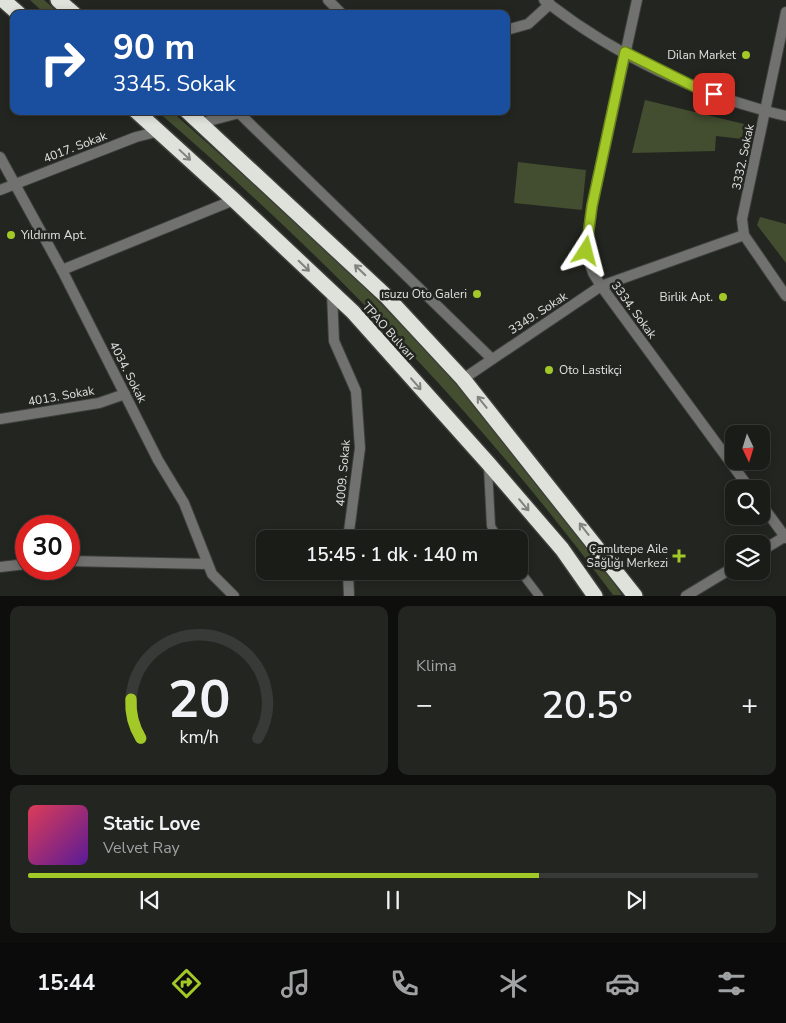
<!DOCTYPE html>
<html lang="tr">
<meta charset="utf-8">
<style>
body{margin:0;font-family:"Nunito Sans",sans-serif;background:#232521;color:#f1f3f6;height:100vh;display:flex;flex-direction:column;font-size:19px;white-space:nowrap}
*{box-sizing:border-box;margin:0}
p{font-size:16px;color:#9fa1a2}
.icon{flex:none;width:28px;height:28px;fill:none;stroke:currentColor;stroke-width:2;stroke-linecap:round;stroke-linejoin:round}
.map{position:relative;height:596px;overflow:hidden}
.side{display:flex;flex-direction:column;gap:10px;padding:10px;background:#0e0f0d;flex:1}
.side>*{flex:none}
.top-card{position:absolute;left:10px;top:10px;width:500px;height:105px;border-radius:10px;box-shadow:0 2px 8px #0003,0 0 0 1px #383a37;background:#1a4fa0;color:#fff;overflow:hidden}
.needle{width:32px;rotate:176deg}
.buttons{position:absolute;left:725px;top:425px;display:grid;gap:10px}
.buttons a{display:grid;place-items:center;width:45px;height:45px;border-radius:10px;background:#1a1c18;box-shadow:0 2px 8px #0003,0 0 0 1px #383a37;font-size:25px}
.speed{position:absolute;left:15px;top:515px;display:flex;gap:10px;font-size:25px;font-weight:700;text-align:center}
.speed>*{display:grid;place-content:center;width:65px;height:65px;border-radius:50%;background:#1a1c18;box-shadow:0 2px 8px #0003,0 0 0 1px #383a37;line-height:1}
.speed .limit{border:8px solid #d22;background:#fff;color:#111}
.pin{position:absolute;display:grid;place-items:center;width:42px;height:42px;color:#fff;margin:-21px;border-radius:10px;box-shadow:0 2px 8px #0006}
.me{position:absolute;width:55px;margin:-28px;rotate:9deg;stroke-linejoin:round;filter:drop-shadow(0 0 4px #0008)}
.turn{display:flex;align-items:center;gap:18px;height:105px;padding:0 20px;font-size:22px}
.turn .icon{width:65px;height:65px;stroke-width:2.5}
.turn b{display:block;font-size:35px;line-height:42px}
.big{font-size:38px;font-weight:600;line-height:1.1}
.side .widget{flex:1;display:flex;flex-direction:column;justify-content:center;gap:8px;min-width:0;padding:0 18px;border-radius:10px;background:#232521}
.side .dial{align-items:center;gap:0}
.dial svg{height:130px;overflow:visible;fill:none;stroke:#383a37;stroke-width:7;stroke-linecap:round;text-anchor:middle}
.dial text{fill:#f1f3f6;stroke:none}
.song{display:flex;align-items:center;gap:15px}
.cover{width:60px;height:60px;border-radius:8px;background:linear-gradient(135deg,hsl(350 70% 55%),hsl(270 70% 35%))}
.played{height:5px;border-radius:2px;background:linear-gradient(90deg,#a2c928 70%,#383a37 70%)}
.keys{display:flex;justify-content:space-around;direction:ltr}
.heat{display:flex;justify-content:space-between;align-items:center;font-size:28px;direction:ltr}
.side .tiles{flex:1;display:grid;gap:10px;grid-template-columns:1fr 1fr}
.widget:last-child{grid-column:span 2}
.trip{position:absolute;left:256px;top:530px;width:272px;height:50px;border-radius:10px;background:#1a1c18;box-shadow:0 2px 8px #0003,0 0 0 1px #383a37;font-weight:600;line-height:50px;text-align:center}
.tabs{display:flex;height:80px;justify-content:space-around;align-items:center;background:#0a0b0a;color:#9fa1a2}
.tabs .icon{width:35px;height:35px}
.tabs .active{color:#a2c928}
.tabs b{font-size:22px;color:#f1f3f6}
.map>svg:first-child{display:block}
</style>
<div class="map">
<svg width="786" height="596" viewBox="0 0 786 596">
<rect width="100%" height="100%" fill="#232520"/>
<g fill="#434d30">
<polygon points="30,0 44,0 60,14 45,14"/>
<polygon points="645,100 744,124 742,139 716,136 715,151 632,153"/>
<path d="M157 111H171C236 169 303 226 364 287 459 381 547 486 622 595H613C479 414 328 259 157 111Z"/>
<polygon points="518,162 586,170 582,210 514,203"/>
<polygon points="760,217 786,224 786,263 757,225"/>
</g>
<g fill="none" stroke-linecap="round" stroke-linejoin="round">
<g stroke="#3e403b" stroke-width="10">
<g id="lane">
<polyline points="488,467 491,526 499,539"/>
<polyline points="520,571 539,596"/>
</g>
</g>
<g stroke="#3e403b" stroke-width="12">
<g id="street">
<polyline points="328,0 342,14"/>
<path d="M544 0C614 55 700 96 786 116"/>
<polyline points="637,0 592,206 586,251 593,273 601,286 750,489"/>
<polyline points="786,12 742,219 744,235 786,296"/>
<polyline points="506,30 528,24 550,4"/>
<polyline points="240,114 491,358"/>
<polyline points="201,123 247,111"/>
<polyline points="0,157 62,270 158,460 184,503 212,574 234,596"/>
<polyline points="0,190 136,137 160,131"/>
<polyline points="62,270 234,200"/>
<polyline points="332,293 334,341 356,391 360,448 348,539"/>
<polyline points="463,379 601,286 744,235"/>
<polyline points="0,419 99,403 125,394"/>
<polyline points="761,504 786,538"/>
<polyline points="761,551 786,536"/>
<polyline points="69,561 207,564"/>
<polyline points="0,567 26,564"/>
<polyline points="348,571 349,596"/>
<polyline points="686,596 734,567"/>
</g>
</g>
<g stroke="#3e403b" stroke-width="18">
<g id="highway">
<polyline points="3,0 19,14"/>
<polyline points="58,0 74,14"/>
<polyline points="136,111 234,200 353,312 488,463 562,549 595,596"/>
<polyline points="187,111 386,296 463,379 635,596"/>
</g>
</g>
<use href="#lane" stroke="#717270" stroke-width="8"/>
<use href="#street" stroke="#717270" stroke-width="10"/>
<use href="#highway" stroke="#dfe1db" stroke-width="15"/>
</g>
<defs><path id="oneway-shaft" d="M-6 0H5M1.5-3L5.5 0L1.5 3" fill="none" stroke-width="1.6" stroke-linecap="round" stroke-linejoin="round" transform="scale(1.25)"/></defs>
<g stroke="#81837e">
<use href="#oneway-shaft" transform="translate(185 155) rotate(43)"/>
<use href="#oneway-shaft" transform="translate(304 266) rotate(44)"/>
<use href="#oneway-shaft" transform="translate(360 270) rotate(-136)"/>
<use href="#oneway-shaft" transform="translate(416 384) rotate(49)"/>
<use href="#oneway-shaft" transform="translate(482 402) rotate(-129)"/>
<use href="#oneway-shaft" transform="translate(524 505) rotate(50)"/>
<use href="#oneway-shaft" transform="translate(584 529) rotate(-128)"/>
</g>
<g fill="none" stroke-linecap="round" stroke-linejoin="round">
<g stroke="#69831a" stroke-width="12">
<polyline id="route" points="586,251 592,206 625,52 697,88 714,94"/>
</g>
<use href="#route" stroke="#a2c928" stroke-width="9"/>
</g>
<g fill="#a2c928" stroke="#232520" stroke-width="2">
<circle cx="746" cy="55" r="5"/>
<circle cx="11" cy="235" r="5"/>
<circle cx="477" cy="294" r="5"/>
<circle cx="723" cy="297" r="5"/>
<circle cx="549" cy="370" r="5"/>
<path d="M676.5 548.5h5v5h5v5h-5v5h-5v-5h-5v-5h5z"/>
</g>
<g text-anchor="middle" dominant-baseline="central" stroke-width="5" stroke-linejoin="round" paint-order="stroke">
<g font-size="12" fill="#e2e3e0" stroke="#232520" text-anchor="end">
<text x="736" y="55">Dilan Market</text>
<text x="21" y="235" text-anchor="start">Yıldırım Apt.</text>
<text x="467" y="294">ısuzu Oto Galeri</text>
<text x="713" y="297">Birlik Apt.</text>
<text x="559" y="370" text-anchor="start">Oto Lastikçi</text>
<text x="668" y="549">Çamlıtepe Aile<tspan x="668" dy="14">Sağlığı Merkezi</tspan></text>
</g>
<g font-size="12" fill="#e2e3e0" stroke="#232520">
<text transform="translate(75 147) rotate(-21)">4017. Sokak</text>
<text transform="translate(743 157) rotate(-78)">3332. Sokak</text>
<text transform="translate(634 310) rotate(54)">3334. Sokak</text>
<text transform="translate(538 313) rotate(-33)">3349. Sokak</text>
<text transform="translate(389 331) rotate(48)">TPAO Bulvarı</text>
<text transform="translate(128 372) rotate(63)">4034. Sokak</text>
<text transform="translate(61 396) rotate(-10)">4013. Sokak</text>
<text transform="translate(343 473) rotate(-85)">4009. Sokak</text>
</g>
</g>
</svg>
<div class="buttons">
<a><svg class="needle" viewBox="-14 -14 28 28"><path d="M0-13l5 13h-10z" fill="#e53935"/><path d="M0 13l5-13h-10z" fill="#9fa1a2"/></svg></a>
<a><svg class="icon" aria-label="search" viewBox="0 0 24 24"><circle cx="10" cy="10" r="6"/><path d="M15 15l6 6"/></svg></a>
<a><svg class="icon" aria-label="layers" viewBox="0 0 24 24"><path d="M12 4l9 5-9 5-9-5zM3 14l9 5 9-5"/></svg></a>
</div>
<div class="speed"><div class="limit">30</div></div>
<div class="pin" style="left:714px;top:94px;background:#d93025"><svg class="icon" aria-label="arrive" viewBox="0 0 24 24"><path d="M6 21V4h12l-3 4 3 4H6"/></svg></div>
<svg class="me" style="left:586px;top:251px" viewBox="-20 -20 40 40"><path d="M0-17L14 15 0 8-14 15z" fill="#a2c928" stroke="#fff" stroke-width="4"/></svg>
<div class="trip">15:45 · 1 dk · 140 m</div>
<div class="top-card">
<div class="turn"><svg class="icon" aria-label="right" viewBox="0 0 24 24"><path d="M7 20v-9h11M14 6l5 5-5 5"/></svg><div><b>90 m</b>3345. Sokak</div></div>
</div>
</div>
<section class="side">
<div class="tiles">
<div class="widget dial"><svg viewBox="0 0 100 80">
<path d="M14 69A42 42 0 1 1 86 69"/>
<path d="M14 69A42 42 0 0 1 8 45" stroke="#a2c928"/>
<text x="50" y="56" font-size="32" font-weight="700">20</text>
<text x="50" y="72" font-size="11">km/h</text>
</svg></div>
<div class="widget"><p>Klima</p>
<div class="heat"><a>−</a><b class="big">20.5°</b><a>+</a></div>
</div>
<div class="widget">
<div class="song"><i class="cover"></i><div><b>Static Love</b><p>Velvet Ray</p></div></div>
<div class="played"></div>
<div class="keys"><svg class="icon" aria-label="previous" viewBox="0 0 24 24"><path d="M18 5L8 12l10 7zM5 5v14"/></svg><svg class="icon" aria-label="pause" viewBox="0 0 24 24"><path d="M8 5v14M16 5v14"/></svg><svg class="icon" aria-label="next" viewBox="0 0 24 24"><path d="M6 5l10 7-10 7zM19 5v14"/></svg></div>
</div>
</div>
</section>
<nav class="tabs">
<b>15:44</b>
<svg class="icon active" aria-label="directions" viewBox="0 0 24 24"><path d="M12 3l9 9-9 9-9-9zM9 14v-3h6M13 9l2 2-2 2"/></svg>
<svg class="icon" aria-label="music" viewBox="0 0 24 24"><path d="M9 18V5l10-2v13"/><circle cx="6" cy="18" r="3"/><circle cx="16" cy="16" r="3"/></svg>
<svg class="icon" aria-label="phone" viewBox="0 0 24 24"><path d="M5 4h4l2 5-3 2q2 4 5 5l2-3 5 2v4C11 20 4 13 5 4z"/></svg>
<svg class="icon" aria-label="climate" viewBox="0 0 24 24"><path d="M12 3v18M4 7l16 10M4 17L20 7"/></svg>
<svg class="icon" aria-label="car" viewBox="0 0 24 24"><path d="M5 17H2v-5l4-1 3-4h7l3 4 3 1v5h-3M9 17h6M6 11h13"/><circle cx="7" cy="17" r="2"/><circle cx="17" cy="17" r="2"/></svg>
<svg class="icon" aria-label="filters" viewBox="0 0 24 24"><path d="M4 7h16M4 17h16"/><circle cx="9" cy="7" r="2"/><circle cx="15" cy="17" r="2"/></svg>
</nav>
